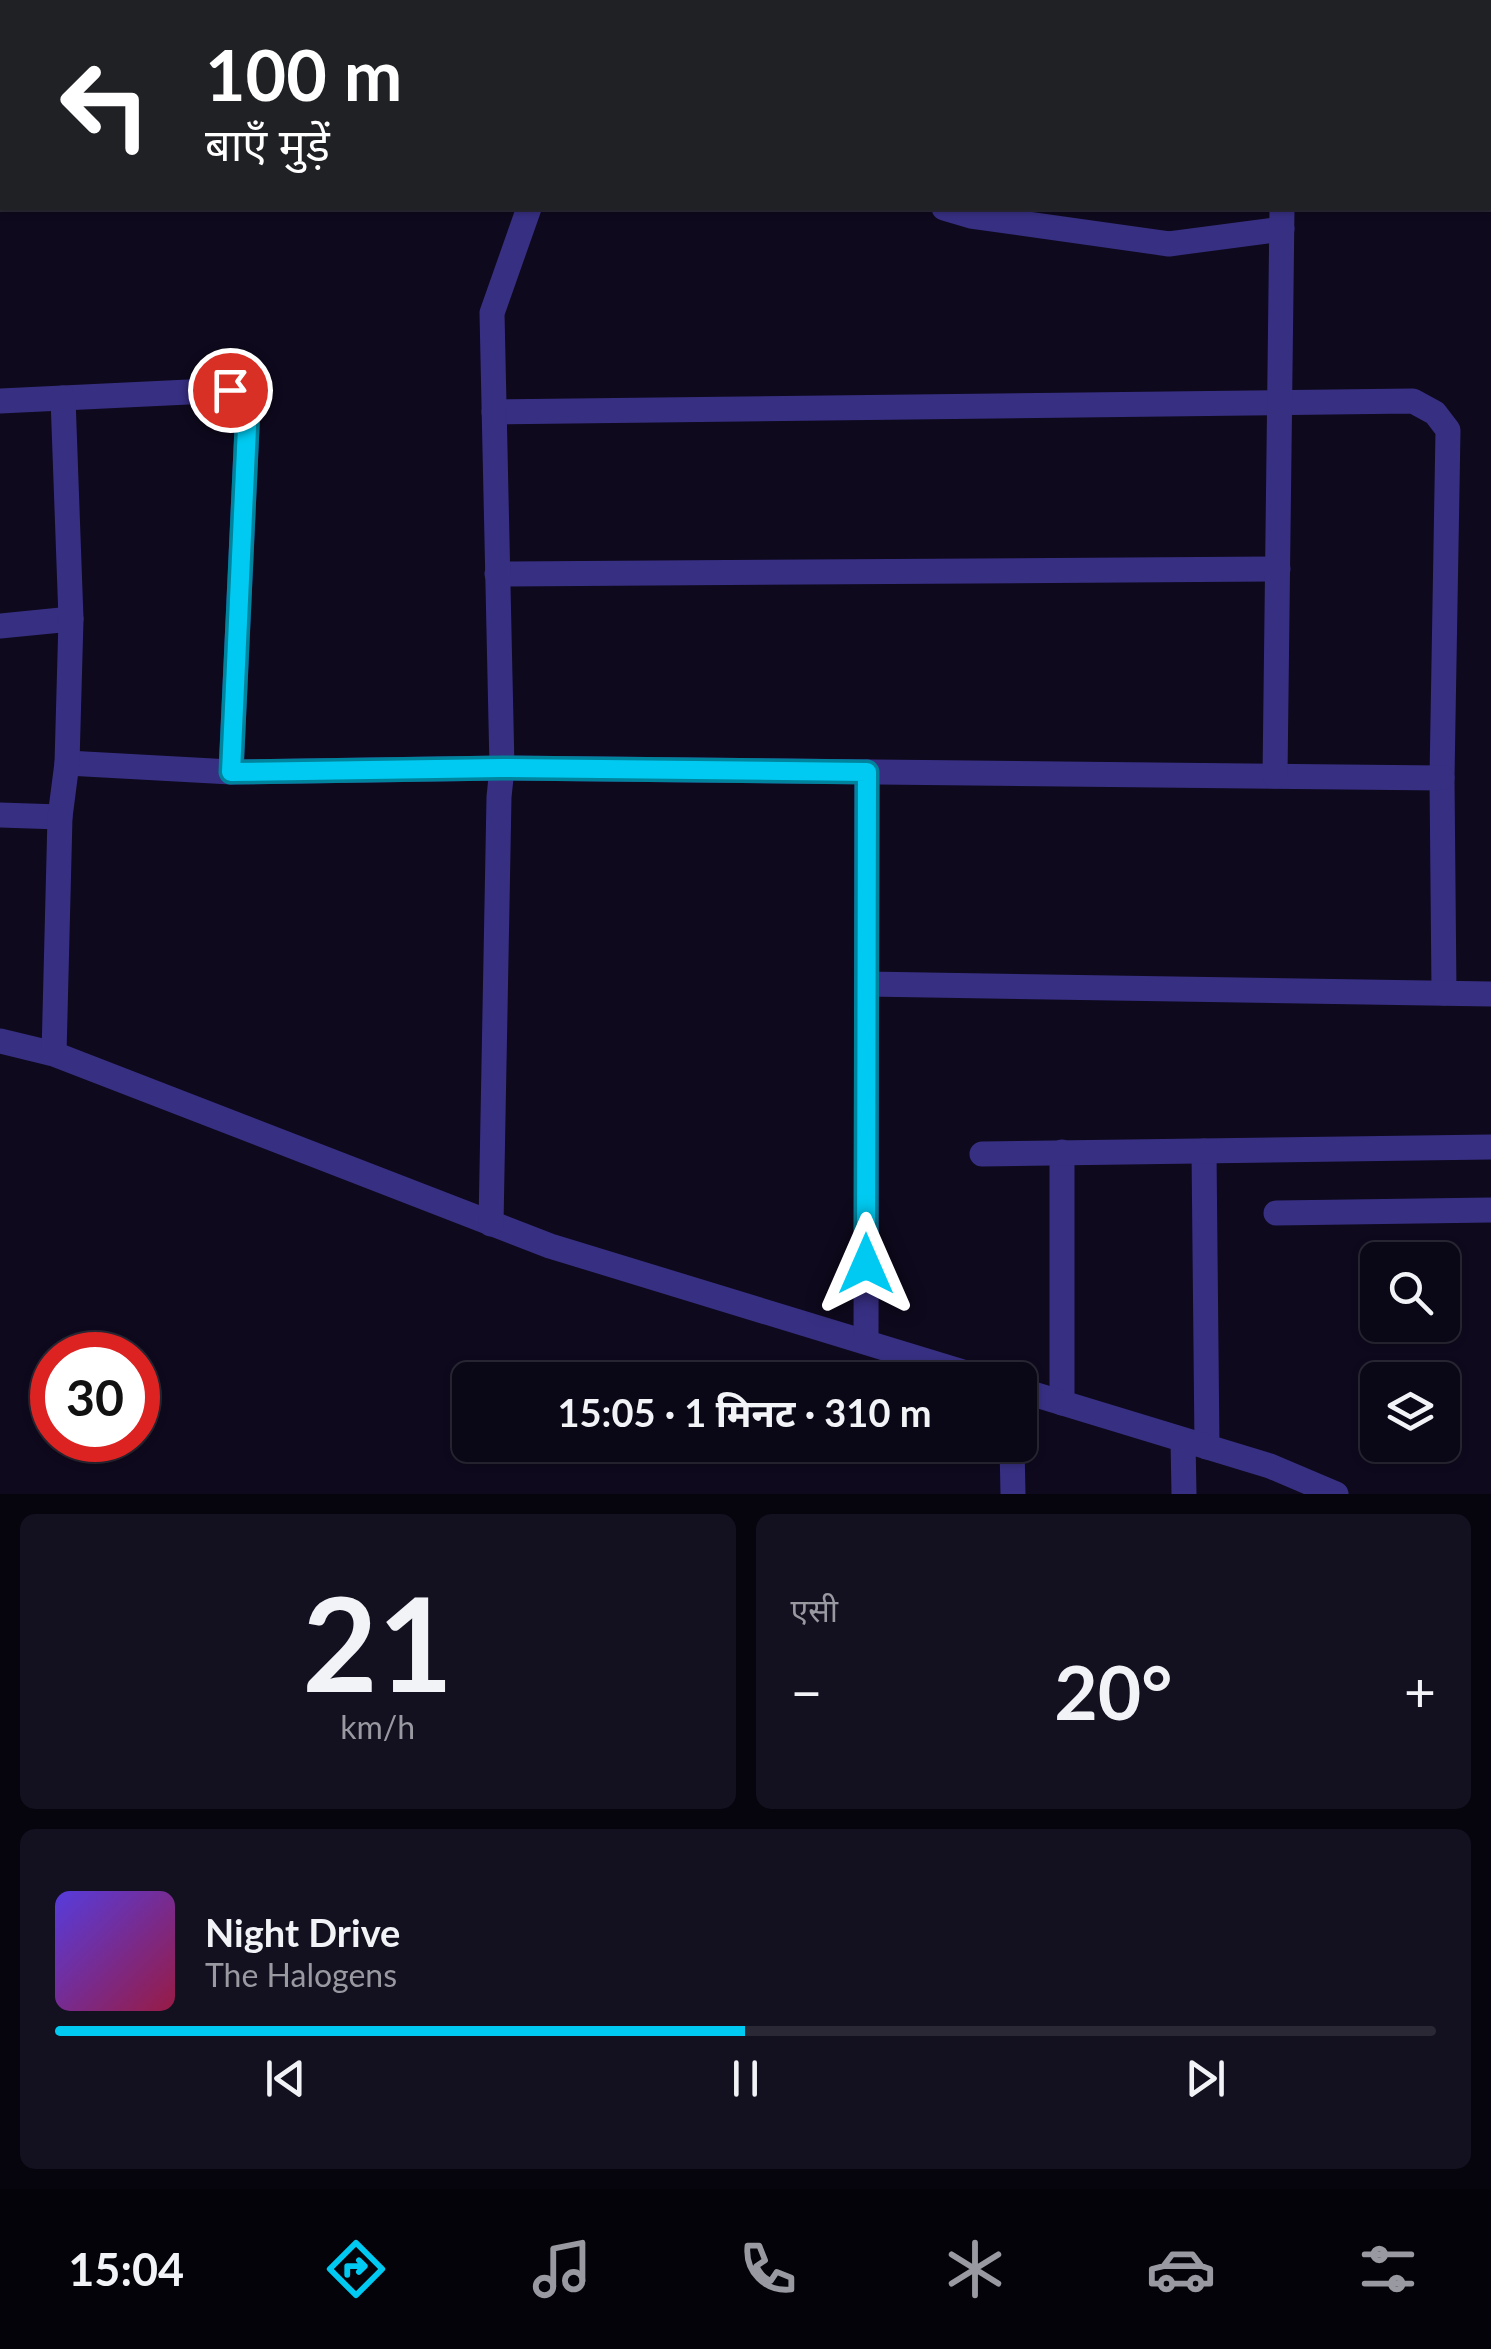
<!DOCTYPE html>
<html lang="hi">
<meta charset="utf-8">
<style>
body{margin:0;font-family:Lato,"Noto Sans Devanagari",sans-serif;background:#13101f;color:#f1f3f6;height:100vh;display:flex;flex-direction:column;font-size:38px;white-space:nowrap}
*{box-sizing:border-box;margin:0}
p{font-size:32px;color:#9999a1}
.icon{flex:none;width:55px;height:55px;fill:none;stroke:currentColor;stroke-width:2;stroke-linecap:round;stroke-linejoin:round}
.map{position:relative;height:1494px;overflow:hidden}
.details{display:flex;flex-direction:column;gap:20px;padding:20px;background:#06040c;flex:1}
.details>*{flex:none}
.top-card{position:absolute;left:0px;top:0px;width:1492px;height:210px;box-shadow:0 2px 8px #0004,0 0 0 2px #2a2835;background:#202124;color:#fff;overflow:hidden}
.tools{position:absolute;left:1360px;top:1242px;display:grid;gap:20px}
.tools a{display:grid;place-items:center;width:100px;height:100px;border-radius:15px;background:#0a0716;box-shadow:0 2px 8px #0004,0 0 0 2px #2a2835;font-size:50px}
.speed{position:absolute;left:30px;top:1332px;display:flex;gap:20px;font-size:50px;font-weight:700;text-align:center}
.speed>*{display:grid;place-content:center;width:130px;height:130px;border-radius:50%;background:#0a0716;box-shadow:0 2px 8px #0004,0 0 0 2px #2a2835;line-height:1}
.speed .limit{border:15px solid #d22;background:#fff;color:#111}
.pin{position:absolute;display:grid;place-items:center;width:85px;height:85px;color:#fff;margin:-42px;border:5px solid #fff;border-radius:50%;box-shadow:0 2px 10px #0007}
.me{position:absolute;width:110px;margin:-55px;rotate:0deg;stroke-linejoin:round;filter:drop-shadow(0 0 8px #0008)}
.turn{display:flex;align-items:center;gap:35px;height:210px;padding:0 40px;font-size:45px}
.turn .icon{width:130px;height:130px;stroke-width:2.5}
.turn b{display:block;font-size:70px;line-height:85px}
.big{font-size:75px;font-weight:700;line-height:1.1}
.details .widget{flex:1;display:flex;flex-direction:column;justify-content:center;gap:15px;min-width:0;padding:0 35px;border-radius:15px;background:#13101f}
.details .dial{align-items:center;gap:0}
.dial b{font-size:130px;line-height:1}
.song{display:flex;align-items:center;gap:30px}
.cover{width:120px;height:120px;border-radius:15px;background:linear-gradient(135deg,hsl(250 70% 55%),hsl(340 70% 35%))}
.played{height:10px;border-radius:5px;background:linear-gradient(90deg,#00caf1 50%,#2a2835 50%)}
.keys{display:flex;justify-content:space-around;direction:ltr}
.heat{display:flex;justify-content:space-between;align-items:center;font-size:55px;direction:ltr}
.details .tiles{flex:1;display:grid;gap:20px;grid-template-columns:1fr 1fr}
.widget:last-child{grid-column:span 2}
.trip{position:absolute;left:452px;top:1362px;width:585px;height:100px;border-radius:15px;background:#0a0716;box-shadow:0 2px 8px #0004,0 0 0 2px #2a2835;font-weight:700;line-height:100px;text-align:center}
.dock{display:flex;height:160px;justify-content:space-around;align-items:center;background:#040309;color:#9999a1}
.dock .icon{width:70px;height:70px}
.dock .current{color:#00caf1}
.dock b{font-size:45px;color:#f1f3f6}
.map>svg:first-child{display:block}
</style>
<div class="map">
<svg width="1491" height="1494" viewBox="0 0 1491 1494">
<rect width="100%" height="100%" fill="#0e091d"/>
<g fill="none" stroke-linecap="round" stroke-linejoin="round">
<g stroke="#372f82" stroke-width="25">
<polyline points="958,0 966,2"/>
<polyline points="601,2 602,0"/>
<polyline points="1284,2 1284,0"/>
<polyline points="0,61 2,61"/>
<polyline points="1490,177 1491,177"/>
<polyline points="944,208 971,216 1169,244 1282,229"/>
<polyline points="0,401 230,390 242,395 248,406 231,772"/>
<polyline points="494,412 1413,401 1435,413 1448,430 1442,778 1444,993"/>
<polyline points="497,574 1278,569"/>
<polyline points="0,626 71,619"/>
<polyline points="67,763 231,772 502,768 1442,778"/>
<polyline points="1275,776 1282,208"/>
<polyline points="0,815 60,817"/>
<polyline points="867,984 1491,994"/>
<polyline points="0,1041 54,1054 550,1246 989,1380"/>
<polyline points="54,1054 60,817 67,763 71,619 63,398"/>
<polyline points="1204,1151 1207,1447"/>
<polyline points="1062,1152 1062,1403"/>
<polyline points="982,1154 1491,1147"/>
<polyline points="1276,1213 1491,1210"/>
<polyline points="491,1224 499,797 502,768 492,313 529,208"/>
<polyline points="866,1342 867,772"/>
<polyline points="1020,1390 1270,1466 1336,1494"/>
<polyline points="1183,1440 1184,1494"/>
<polyline points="1012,1445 1013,1494"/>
</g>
</g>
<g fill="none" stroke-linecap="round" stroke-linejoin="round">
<g stroke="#00839d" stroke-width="25">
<polyline id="route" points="230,390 242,395 248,406 231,772 502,768 867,772 866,1264"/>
</g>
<use href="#route" stroke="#00caf1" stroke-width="18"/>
</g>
</svg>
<div class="tools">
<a><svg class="icon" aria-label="search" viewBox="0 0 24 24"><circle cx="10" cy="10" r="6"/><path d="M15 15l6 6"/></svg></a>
<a><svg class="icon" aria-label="layers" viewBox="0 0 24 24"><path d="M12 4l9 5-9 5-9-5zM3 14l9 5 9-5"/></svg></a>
</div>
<div class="speed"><div class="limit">30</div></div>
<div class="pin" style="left:230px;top:390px;background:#d93025"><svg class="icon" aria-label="arrive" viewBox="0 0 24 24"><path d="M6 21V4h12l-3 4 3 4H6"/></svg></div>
<svg class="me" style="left:866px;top:1264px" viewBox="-20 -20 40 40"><path d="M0-17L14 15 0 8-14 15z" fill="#00caf1" stroke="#fff" stroke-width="4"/></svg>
<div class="trip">15:05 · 1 मिनट · 310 m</div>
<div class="top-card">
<div class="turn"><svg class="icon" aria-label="left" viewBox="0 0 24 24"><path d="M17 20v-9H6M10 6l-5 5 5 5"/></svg><div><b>100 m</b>बाएँ मुड़ें</div></div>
</div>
</div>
<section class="details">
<div class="tiles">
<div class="widget dial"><b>21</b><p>km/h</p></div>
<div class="widget"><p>एसी</p>
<div class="heat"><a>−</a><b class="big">20°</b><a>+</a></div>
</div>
<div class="widget">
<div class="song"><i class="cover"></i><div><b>Night Drive</b><p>The Halogens</p></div></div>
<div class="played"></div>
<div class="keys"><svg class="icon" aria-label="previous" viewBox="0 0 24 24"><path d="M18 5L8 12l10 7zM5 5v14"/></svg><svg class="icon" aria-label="pause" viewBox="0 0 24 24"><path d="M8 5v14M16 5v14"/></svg><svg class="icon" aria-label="next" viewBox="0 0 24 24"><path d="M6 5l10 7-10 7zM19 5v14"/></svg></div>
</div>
</div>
</section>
<nav class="dock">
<b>15:04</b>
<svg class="icon current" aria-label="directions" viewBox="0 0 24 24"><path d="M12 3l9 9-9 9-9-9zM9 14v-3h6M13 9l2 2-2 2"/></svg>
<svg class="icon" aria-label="music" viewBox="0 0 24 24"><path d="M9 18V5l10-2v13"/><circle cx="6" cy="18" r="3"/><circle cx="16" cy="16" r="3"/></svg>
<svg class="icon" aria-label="phone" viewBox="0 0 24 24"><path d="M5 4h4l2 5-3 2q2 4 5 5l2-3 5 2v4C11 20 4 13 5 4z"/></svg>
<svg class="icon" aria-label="climate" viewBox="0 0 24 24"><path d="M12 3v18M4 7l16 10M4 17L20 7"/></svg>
<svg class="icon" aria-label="car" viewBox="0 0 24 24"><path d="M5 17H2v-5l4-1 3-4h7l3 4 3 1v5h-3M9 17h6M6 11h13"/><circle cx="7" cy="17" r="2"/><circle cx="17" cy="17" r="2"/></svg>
<svg class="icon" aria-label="filters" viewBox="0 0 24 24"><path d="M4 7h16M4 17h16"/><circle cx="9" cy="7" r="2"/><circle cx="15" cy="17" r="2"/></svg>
</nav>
